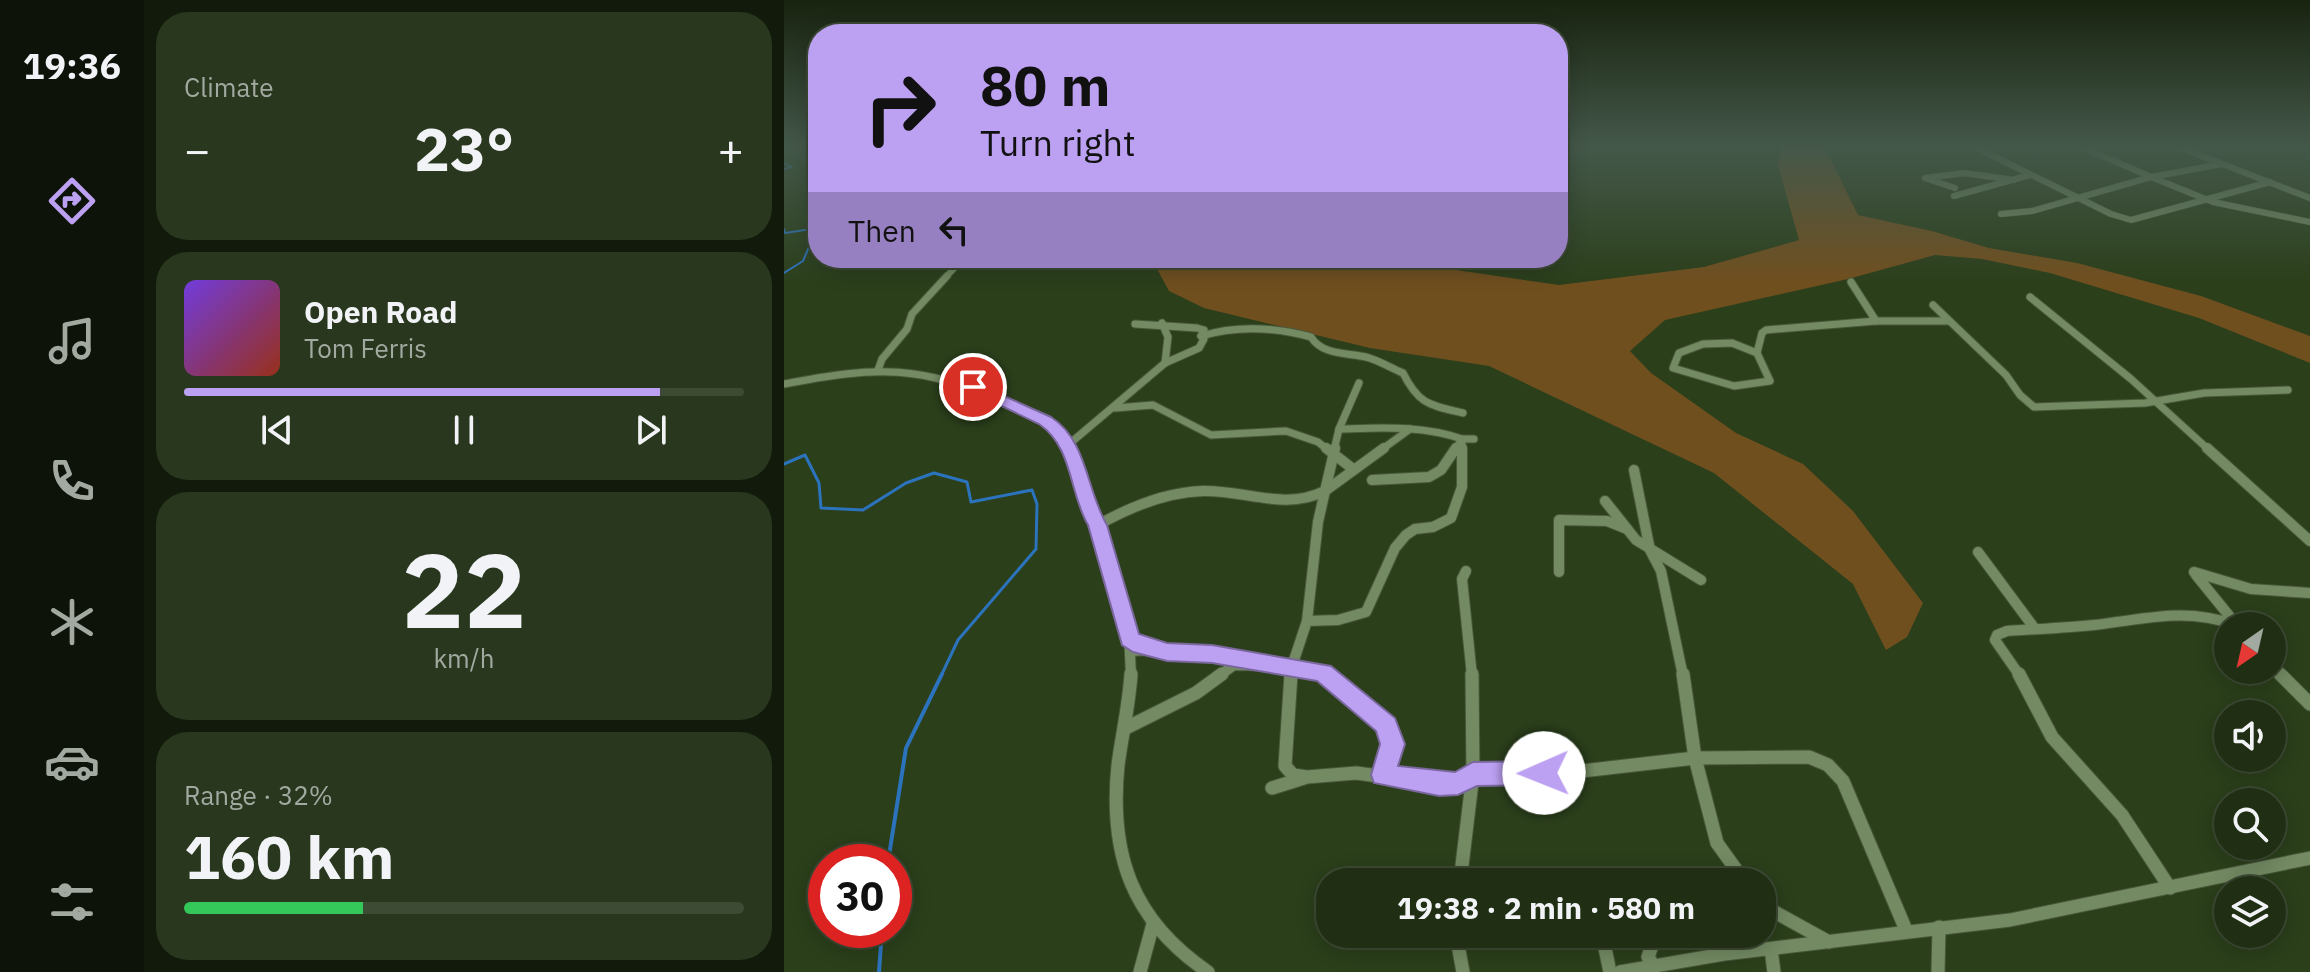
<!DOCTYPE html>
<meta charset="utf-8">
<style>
body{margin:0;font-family:"IBM Plex Sans",sans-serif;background:#28371d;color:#f1f3f6;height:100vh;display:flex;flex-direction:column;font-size:30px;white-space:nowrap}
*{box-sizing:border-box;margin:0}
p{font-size:26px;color:#a2a9a0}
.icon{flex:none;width:44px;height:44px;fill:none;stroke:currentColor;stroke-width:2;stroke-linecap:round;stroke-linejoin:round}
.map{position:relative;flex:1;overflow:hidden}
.side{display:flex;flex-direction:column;gap:12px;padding:12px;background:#121a0b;width:640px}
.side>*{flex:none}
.guide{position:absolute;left:24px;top:24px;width:760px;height:244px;border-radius:32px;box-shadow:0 4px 20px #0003,0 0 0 2px #3d4a34;background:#bca0f2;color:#111;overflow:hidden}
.needle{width:52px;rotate:214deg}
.controls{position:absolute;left:1430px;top:612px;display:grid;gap:16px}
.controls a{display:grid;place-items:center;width:72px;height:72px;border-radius:50%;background:#202f14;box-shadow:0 4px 20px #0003,0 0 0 2px #3d4a34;font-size:40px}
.speed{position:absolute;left:24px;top:844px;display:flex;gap:16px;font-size:40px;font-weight:700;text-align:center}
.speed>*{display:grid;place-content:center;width:104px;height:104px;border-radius:50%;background:#202f14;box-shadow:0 4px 20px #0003,0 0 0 2px #3d4a34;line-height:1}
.speed .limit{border:12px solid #d22;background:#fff;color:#111}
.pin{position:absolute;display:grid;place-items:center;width:68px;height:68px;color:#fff;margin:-34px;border:4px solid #fff;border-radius:50%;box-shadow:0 2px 8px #0007}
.me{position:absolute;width:88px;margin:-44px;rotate:269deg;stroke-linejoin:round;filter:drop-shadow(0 0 6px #0008)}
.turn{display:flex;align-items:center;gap:28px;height:168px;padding:0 40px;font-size:36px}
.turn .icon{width:104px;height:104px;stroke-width:2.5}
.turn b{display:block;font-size:56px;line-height:68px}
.then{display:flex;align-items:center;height:76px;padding:0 40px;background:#0003;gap:16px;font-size:30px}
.big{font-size:60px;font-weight:700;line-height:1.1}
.side .tile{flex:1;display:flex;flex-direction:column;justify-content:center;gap:12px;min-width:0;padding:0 28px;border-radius:32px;background:#28371d}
.side .dial{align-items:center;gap:0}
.dial b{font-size:104px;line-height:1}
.song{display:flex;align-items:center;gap:24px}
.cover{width:96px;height:96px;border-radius:12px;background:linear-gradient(135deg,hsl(260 70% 55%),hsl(10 70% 35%))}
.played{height:8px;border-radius:4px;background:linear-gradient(90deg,#bca0f2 85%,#3d4a34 85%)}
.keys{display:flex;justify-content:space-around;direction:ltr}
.heat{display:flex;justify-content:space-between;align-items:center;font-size:44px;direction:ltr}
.charge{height:12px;border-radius:6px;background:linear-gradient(90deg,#34c759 32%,#3d4a34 0)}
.trip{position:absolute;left:532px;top:868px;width:460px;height:80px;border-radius:32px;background:#202f14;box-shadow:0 4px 20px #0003,0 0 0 2px #3d4a34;font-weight:700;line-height:80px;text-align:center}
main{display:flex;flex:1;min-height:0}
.tabs{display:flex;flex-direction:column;width:144px;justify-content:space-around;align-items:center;background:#0d1308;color:#a2a9a0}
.tabs .icon{width:56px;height:56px}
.tabs .on{color:#bca0f2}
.tabs b{font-size:36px;color:#f1f3f6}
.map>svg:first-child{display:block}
</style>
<main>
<nav class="tabs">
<b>19:36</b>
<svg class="icon on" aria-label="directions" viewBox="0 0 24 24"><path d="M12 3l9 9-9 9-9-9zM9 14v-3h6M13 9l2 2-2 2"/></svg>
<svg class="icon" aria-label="music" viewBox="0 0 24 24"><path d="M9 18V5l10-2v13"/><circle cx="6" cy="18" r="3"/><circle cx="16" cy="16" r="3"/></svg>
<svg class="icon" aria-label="phone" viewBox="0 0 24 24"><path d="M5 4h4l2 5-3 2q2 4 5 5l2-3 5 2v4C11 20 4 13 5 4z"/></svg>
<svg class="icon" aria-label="climate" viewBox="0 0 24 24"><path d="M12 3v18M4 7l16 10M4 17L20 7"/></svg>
<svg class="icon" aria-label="car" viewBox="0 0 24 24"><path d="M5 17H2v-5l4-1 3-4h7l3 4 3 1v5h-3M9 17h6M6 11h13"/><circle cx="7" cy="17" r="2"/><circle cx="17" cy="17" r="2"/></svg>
<svg class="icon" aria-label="filters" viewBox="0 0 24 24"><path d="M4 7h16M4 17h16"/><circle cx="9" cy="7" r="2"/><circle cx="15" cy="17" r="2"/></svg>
</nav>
<section class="side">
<div class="tile"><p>Climate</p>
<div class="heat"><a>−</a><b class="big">23°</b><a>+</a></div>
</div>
<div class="tile">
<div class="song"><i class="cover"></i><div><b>Open Road</b><p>Tom Ferris</p></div></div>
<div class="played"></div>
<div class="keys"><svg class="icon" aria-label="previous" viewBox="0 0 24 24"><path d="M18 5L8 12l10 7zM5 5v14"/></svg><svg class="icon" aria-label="pause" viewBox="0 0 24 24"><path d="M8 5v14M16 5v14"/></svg><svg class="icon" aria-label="next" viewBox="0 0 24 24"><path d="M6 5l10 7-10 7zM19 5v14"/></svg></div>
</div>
<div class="tile dial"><b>22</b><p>km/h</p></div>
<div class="tile"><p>Range · 32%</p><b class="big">160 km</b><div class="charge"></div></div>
</section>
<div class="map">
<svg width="1526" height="972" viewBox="0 0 1526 972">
<rect width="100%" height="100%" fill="#2b3f1b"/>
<polygon fill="#704f1f" points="997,147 1038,147 1042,150 1074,215 1148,231 1205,248 1293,263 1417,296 1526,336 1526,363 1415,318 1266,273 1198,259 1151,255 1064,279 881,320 846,351 867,373 952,433 1019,464 1069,511 1139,603 1123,637 1102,650 1069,584 930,473 705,366 586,348 420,308 385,291 372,267 375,258 616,258 631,264 775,285 920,267 1015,240 994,165"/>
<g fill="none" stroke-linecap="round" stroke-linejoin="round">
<g stroke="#2c73bd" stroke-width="2">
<polyline points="0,163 8,167 0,169"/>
<polyline points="0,229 1,233 34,228"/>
<polyline points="0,273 19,261 25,247 34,238"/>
</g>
<polyline stroke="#2c73bd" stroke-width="3" points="0,464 21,455 35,483 37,508 79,510 122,483 150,473 183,482 187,502 248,490 253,504 252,549 174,640 157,676"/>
<g stroke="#2c73bd" stroke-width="4">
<polyline points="104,862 122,748 158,674"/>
<polyline points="95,972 98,930"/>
</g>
<g stroke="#485839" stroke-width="7">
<g id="street-far3">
<polyline points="1191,147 1327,214 1347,220 1486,182"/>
<polyline points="1298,147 1367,177 1438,164"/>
<polyline points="1395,147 1526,198"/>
<polyline points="1171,188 1141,178 1180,173 1230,180"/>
<polyline points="1170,196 1246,175"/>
<polyline points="1217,214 1248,211 1367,177 1429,202 1526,222"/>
<polyline points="161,278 180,258"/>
</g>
</g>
<g stroke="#485839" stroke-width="9">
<g id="street-far2">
<polyline points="1067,282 1092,321 1165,321"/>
<polyline points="1246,297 1347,379 1425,450"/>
<polyline points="1149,305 1222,375 1236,395 1250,407 1361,403 1420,393 1504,390"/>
<polyline points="378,323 384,337 381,363"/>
<path d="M417 336C454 325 490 327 527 337 538 355 563 353 582 357 594 360 607 368 619 373 635 405 646 405 679 413"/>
<polygon points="948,343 973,353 986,381 950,386 889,368 895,353 919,344"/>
<polyline points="973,353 978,333 982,330 1092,321"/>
<polyline points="94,370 98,359 123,329 128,314 163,276"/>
<path d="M0 384C92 366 137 364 223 404 251 416 271 422 286 450"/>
<polyline points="331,408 369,405 427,435 502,431 534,442 544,450"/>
<polyline points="555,429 575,383"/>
<polyline points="284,445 381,363 415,348 420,339 417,336 420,330 413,328 351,324"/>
<path d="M550 450 555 429C597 428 638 425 678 439V450"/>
<polyline points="597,450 626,429"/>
<polyline points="671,450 678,439 690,439"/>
</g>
</g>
<g stroke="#485839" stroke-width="12">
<g id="street-far1">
<polyline points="285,448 339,601 345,633 347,676"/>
<polyline points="542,448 569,469"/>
<polyline points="1423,448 1526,541"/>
<polyline points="850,470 866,550 877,571 899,676"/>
<polyline points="588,480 645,477 657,470 672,448"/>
<polyline points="821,501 852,540 917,580"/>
<path d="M314 525C346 507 382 492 419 491 462 490 500 511 541 491L551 448"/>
<polyline points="1194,552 1251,629"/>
<polyline points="682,571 678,579 688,676"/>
<polyline points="775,572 775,520 823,521 843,529"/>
<polyline points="1410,572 1467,589 1526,593"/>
<polyline points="1412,575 1451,623"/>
<polyline points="523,621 534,522 541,491 600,448"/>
<polyline points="347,651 366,650 474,661"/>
<polyline points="505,665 542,676"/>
<polyline points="1488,666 1498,676"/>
<polyline points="435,676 450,665 508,666 523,621 554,620 582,612 611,548 622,535 631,529 649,527 667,518 678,487 678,448"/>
<polyline points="507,676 508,666"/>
<path d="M1236 676 1211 640 1213 635 1223 631C1252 629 1281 628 1310 625 1363 619 1400 607 1452 625"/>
</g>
</g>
<g stroke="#485839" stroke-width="15">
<g id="street">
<path d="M347 674C345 705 338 735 334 765 325 855 348 920 424 972"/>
<polyline points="507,674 501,766 509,775 523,777 572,773 655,784 674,783 689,774 789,772 911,758 1025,757 1044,765 1059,781 1122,930"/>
<polyline points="540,674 603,725 608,744 599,775"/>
<polyline points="899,674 911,758 933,843 961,882"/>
<polyline points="1235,674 1268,737 1338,815 1386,888"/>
<polyline points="1496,674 1526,704"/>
<polyline points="342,728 412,693 438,674"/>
<polyline points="488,788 520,778"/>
<polyline points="676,882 689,774 688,674"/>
<polyline points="978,905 1045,942"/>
<polyline points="672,934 679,972"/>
<polyline points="818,934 826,972"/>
<polyline points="987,949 990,972"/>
<polyline points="870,966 864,957 872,934"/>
<polyline points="356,972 369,924"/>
<polyline points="836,972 940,954 1226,920 1526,858"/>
<polyline points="1154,972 1155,927"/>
</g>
</g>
<use href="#street-far3" stroke="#738a63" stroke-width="6"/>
<use href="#street-far2" stroke="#738a63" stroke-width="7"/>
<use href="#street-far1" stroke="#738a63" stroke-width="10"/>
<use href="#street" stroke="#738a63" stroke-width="13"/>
</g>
<linearGradient id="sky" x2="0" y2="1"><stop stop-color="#18230f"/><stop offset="0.52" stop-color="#44584a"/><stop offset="1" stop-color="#44584a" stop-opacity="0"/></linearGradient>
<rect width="1526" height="283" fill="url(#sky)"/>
<path fill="#bca0f2" stroke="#7a689d" stroke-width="2" d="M189 382 267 417C304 441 302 490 323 525L355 634 383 643 428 645 547 666 611 718 621 744 614 766 671 772 689 762 760 761 769 765 773 773 769 781 760 785 693 786 674 795 655 796 590 783 587 775 596 744 592 731 533 681 428 663 383 661 349 652 338 645 304 525C285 493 289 447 255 424L184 390V383Z"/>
</svg>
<div class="controls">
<a><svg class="needle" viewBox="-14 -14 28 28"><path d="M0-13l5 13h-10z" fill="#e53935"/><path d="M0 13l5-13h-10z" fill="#a2a9a0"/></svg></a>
<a><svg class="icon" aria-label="sound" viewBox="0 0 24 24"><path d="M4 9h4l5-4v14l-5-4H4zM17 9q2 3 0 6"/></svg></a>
<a><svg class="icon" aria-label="search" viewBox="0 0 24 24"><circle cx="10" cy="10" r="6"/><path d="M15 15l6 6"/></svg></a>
<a><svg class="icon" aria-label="layers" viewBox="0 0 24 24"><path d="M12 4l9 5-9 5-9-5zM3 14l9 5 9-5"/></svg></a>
</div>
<div class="speed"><div class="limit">30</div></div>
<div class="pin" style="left:189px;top:387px;background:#d93025"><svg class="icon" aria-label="arrive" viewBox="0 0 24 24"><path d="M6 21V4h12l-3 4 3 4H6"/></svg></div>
<svg class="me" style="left:760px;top:773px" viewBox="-20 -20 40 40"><circle r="19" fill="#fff"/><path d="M0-13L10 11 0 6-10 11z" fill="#bca0f2"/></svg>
<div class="trip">19:38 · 2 min · 580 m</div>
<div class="guide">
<div class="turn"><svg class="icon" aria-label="right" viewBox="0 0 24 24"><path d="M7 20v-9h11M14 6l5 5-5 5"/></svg><div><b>80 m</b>Turn right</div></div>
<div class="then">Then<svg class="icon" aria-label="left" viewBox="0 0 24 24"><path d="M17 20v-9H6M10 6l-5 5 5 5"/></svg></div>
</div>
</div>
</main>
